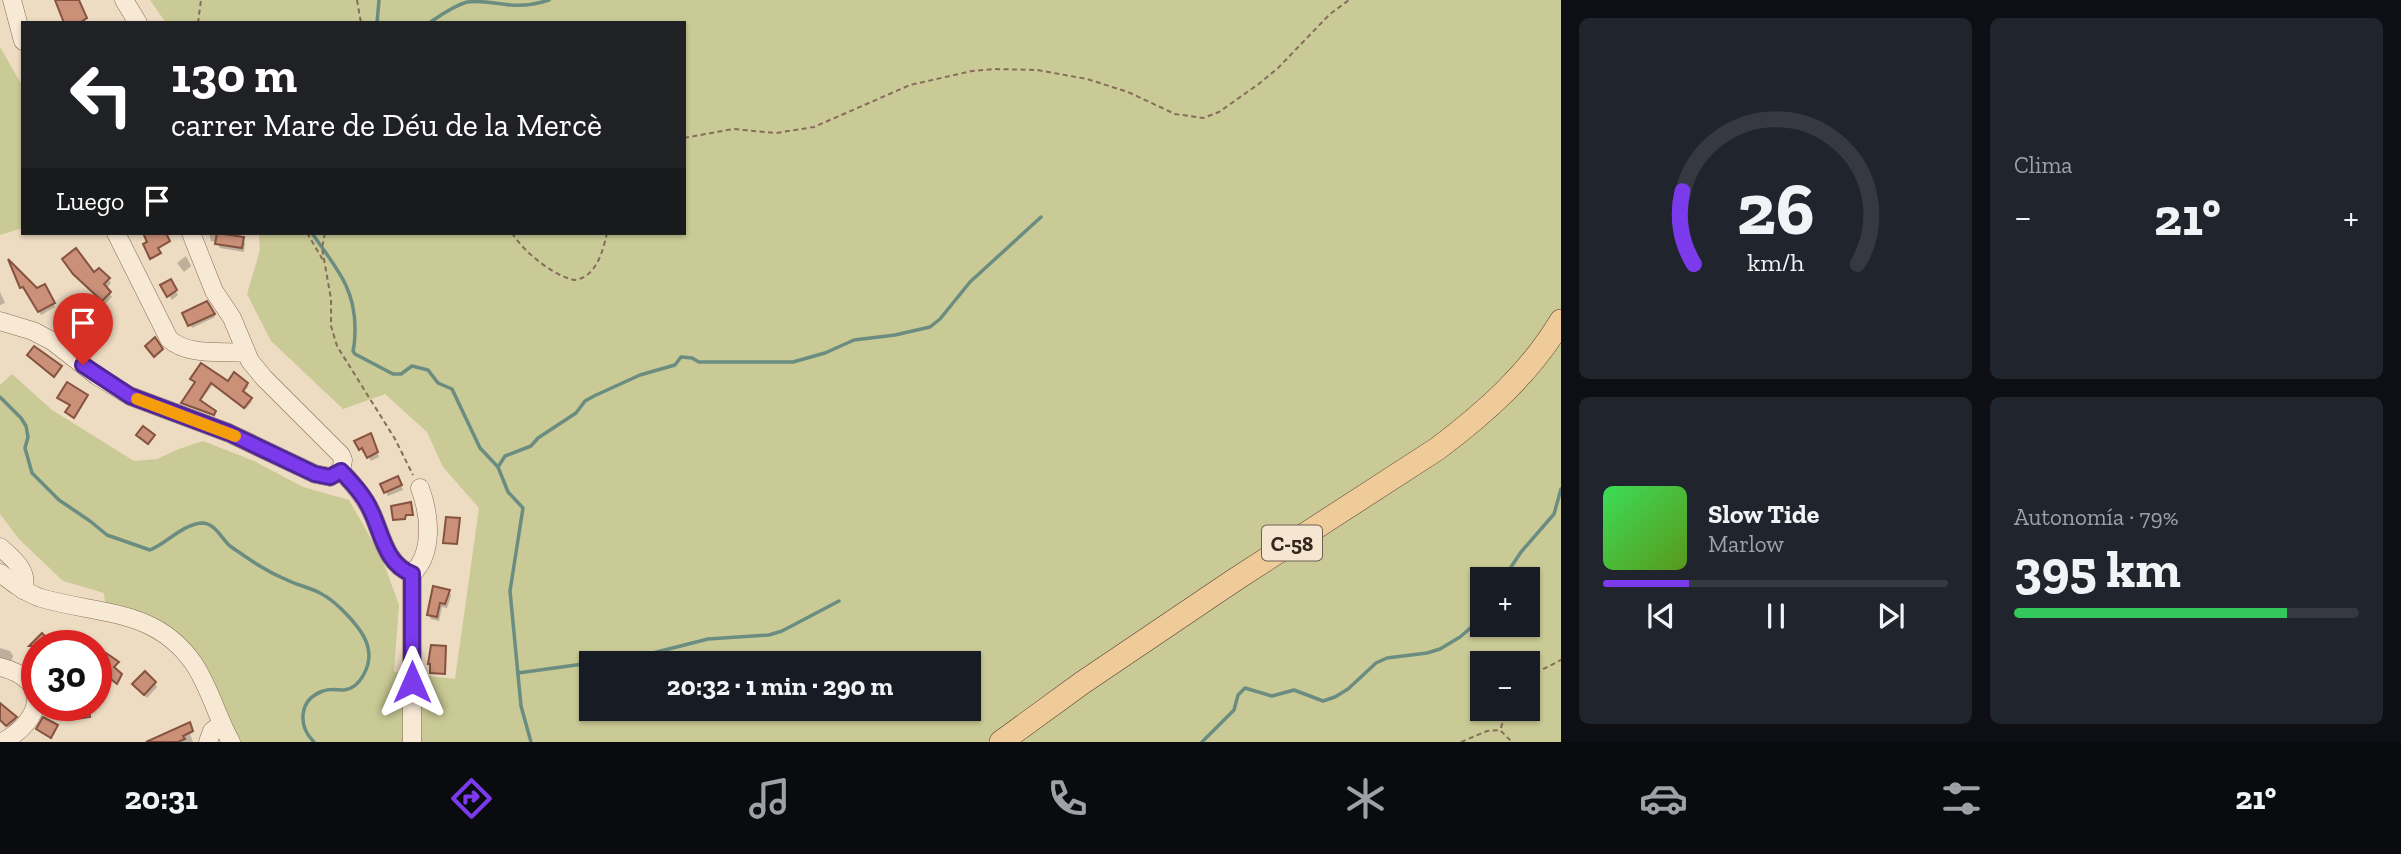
<!DOCTYPE html>
<html lang="es">
<meta charset="utf-8">
<style>
body{margin:0;font-family:"Zilla Slab",serif;background:#20242c;color:#f1f3f6;height:100vh;display:flex;flex-direction:column;font-size:26px;white-space:nowrap}
*{box-sizing:border-box;margin:0}
p{font-size:23px;color:#9ea1a6}
.icon{flex:none;width:38px;height:38px;fill:none;stroke:currentColor;stroke-width:2;stroke-linecap:round;stroke-linejoin:round}
.map{position:relative;flex:1;overflow:hidden}
.details{display:flex;flex-direction:column;gap:18px;padding:18px;background:#0d0f14;width:840px}
.details>*{flex:none}
.hud{position:absolute;left:21px;top:21px;width:665px;height:214px;border-radius:0px;box-shadow:0 2px 5px #0004;background:#202124;color:#fff;overflow:hidden}
.controls{position:absolute;left:1470px;top:567px;display:grid;gap:14px}
.controls a{display:grid;place-items:center;width:70px;height:70px;border-radius:0px;background:#171b24;box-shadow:0 2px 5px #0004;font-size:35px}
.speed{position:absolute;left:21px;top:630px;display:flex;gap:14px;font-size:35px;font-weight:700;text-align:center}
.speed>*{display:grid;place-content:center;width:91px;height:91px;border-radius:50%;background:#171b24;box-shadow:0 2px 5px #0004;line-height:1}
.speed .limit{border:10px solid #d22;background:#fff;color:#111}
.pin{position:absolute;display:grid;place-items:center;width:60px;height:60px;color:#fff;margin:-72px -30px;border-radius:50% 50% 50% 0;rotate:-45deg;box-shadow:0 0 7px #0007}
.pin .icon{rotate:45deg}
.me{position:absolute;width:77px;margin:-38px;rotate:0deg;stroke-linejoin:round;filter:drop-shadow(0 0 5px #0008)}
.turn{display:flex;align-items:center;gap:24px;height:147px;padding:0 35px;font-size:32px}
.turn .icon{width:91px;height:91px;stroke-width:2.5}
.turn b{display:block;font-size:49px;line-height:60px}
.then{display:flex;align-items:center;height:66px;padding:0 35px;background:#0003;gap:14px;font-size:26px}
.big{font-size:52px;font-weight:700;line-height:1.1}
.details .card{flex:1;display:flex;flex-direction:column;justify-content:center;gap:10px;min-width:0;padding:0 24px;border-radius:10px;background:#20242c}
.details .dial{align-items:center;gap:0}
.dial svg{height:182px;overflow:visible;fill:none;stroke:#363941;stroke-width:7;stroke-linecap:round;text-anchor:middle}
.dial text{fill:#f1f3f6;stroke:none}
.song{display:flex;align-items:center;gap:21px}
.cover{width:84px;height:84px;border-radius:10px;background:linear-gradient(135deg,hsl(130 70% 55%),hsl(90 70% 35%))}
.played{height:7px;border-radius:4px;background:linear-gradient(90deg,#7c3aed 25%,#363941 25%)}
.keys{display:flex;justify-content:space-around;direction:ltr}
.heat{display:flex;justify-content:space-between;align-items:center;font-size:38px;direction:ltr}
.charge{height:10px;border-radius:5px;background:linear-gradient(90deg,#34c759 79%,#363941 0)}
.details .tiles{flex:1;display:grid;gap:18px;grid-template-columns:repeat(2,1fr)}
.trip{position:absolute;left:579px;top:651px;width:402px;height:70px;border-radius:0px;background:#171b24;box-shadow:0 2px 5px #0004;font-weight:700;line-height:70px;text-align:center}
.dock{display:flex;height:112px;justify-content:space-around;align-items:center;background:#090b0e;color:#9ea1a6}
.dock .icon{width:49px;height:49px}
.dock .active{color:#7c3aed}
.dock b{font-size:32px;color:#f1f3f6}
main{display:flex;flex:1;min-height:0}
.map>svg:first-child{display:block}
</style>
<main>
<div class="map">
<svg width="1561" height="742" viewBox="0 0 1561 742">
<rect width="100%" height="100%" fill="#eddbc2"/>
<g fill="#caca96" fill-rule="evenodd">
<path d="M150 0H1561V742H226C211 717 200 689 185 665 172 645 128 624 106 617L104 593 63 581 19 539 0 514V385L12 374 52 410 134 461 157 459 179 449 203 441 254 461 303 487 349 500 382 558 399 605 394 672 455 679 479 508 443 467 427 432 385 394 343 409 271 341 247 294 260 250 259 233H684V23H166ZM1482 579H1528V625H1482ZM592 663H970V709H592ZM1482 663H1528V709H1482Z"/>
<polygon points="0,47 23,87 23,228 0,235"/>
</g>
<g fill="#0003">
<polygon points="145,233 165,233 169,243 157,250 160,255 152,259 145,245 149,242"/>
<polygon points="209,233 226,233 225,236 242,239 245,243 244,252 220,248 217,242 211,241"/>
<polygon points="186,256 191,266 184,272 177,263"/>
<polygon points="67,263 108,279 111,283 106,289 112,297 105,304 77,278"/>
<polygon points="13,266 37,290 44,286 55,307 41,315 26,288 24,290"/>
<polygon points="170,281 178,295 172,300 163,285"/>
<polygon points="0,292 5,303 0,305"/>
<polygon points="207,304 215,317 192,328 185,314"/>
<polygon points="192,379 247,384 248,387 243,393 252,401 246,409 213,384 200,402 215,412 215,417 184,405 183,403 196,383"/>
<polygon points="373,440 379,457 371,461 366,452 363,453 357,442"/>
<polygon points="400,483 403,490 388,496 382,485"/>
<polygon points="449,591 451,596 447,608 442,607 439,621 431,619 429,615"/>
<polygon points="0,648 10,651 13,656 11,662 0,661"/>
<polygon points="155,683 157,687 147,698 137,688"/>
<polygon points="0,712 15,718 18,722 10,729 0,721"/>
<polygon points="189,725 193,733 190,734 193,742 163,742"/>
</g>
<g fill="none" stroke-linecap="round" stroke-linejoin="round">
<g stroke="#6b8d81" stroke-width="3.5">
<polyline points="377,23 379,0"/>
<path d="M429 23C441 15 453 6 467 2 483 0 496 4 511 5 524 6 537 4 549 0"/>
<path d="M312 233C334 266 355 286 355 328 355 336 355 343 353 351L355 354 393 374H401L412 366 428 370 438 383 452 389 480 448 498 467 508 492 523 508 510 591 521 706 531 742"/>
<path d="M0 397 21 418 26 426 28 437 25 448 32 473 59 500 90 521 107 535 150 550C167 543 183 524 202 523 215 523 221 538 230 546 234 549 239 552 243 555 256 564 271 573 285 579 296 585 309 587 320 593 336 601 365 630 368 648 372 664 361 688 344 690 337 690 330 688 323 691 298 700 298 726 314 742"/>
<polyline points="498,467 505,456 531,446 538,438 576,413 585,401 594,396 640,375 675,365 681,357 692,358 699,362 793,362 825,353 854,340 895,335 930,327 940,319 970,282 1041,217"/>
<polyline points="1503,579 1521,552 1554,514 1561,489"/>
<polyline points="518,673 641,656 708,639 769,635 782,631 839,601"/>
<polyline points="1202,742 1234,710 1238,695 1245,688 1272,696 1294,690 1323,701 1335,697 1348,689 1376,663 1387,658 1427,653 1440,649 1460,637 1482,618"/>
</g>
</g>
<g fill="#ca9078" stroke="#855340" stroke-width="2">
<polygon points="55,0 79,0 87,18 79,23 64,23"/>
<polygon points="143,233 166,233 170,241 158,248 161,253 150,259 143,244 147,242"/>
<polygon points="217,233 244,237 242,248 215,244"/>
<polygon points="76,248 94,272 99,268 110,278 104,284 111,292 102,301 73,274 62,259"/>
<polygon points="8,259 37,288 45,284 55,303 38,312 23,287 20,288"/>
<polygon points="171,279 177,290 167,297 160,285"/>
<polygon points="207,301 215,314 188,326 182,313"/>
<polygon points="84,326 95,340 86,347 75,332"/>
<polygon points="155,337 163,349 154,357 145,346"/>
<polygon points="34,346 62,366 54,377 27,355"/>
<polygon points="201,363 228,381 234,372 248,383 243,391 252,398 244,408 211,383 200,400 216,411 214,415 181,403 195,382 190,379"/>
<polygon points="67,382 88,395 74,418 65,412 70,405 57,398"/>
<polygon points="143,426 155,435 148,444 136,435"/>
<polygon points="371,433 378,452 367,458 362,448 359,450 354,441"/>
<polygon points="398,476 402,485 384,493 380,484"/>
<polygon points="411,502 413,515 406,515 405,519 393,520 391,506"/>
<polygon points="446,517 460,518 457,544 443,543"/>
<polygon points="433,586 450,590 445,604 440,603 437,617 427,615"/>
<polygon points="42,633 55,646 29,646"/>
<polygon points="431,645 446,646 445,674 430,673 430,664 428,664"/>
<polygon points="106,653 119,662 114,667 122,674 117,684 96,667"/>
<polygon points="145,671 156,682 144,695 132,684"/>
<polygon points="0,703 17,717 6,726 0,720"/>
<polygon points="66,705 85,705 85,709 89,708 90,717 68,720"/>
<polygon points="43,717 58,725 51,738 36,729"/>
<polygon points="190,722 193,731 183,736 185,739 178,742 146,742"/>
</g>
<g fill="none" stroke-linecap="round" stroke-linejoin="round">
<g stroke="#866c59" stroke-width="19">
<g id="minor">
<polyline points="12,0 23,41"/>
<polyline points="124,0 138,23"/>
<path d="M116 233 169 339C188 356 220 351 245 353"/>
<path d="M191 233 214 291 232 318 250 361 264 378 341 455 343 460 341 471C352 483 364 496 371 511 382 533 385 564 412 574"/>
<polyline points="0,321 33,331 52,341 97,376 130,396 229,433 315,474 330,477 341,471"/>
<path d="M0 547C12 558 30 571 23 590"/>
<path d="M0 573C13 583 26 593 41 598 99 615 156 608 194 664 210 688 217 717 231 742"/>
<polyline points="412,574 412,742"/>
<path d="M412 574C434 553 430 515 420 488"/>
<path d="M0 667C53 680 42 721 2 742"/>
<polyline points="208,742 212,731 221,724"/>
</g>
</g>
<g stroke="#543b2e" stroke-width="24">
<path id="major" d="M1001 742 1082 683 1233 581 1437 449C1485 413 1530 373 1561 321"/>
</g>
<g stroke="#866c59" stroke-width="2" stroke-dasharray="5 3.5" stroke-linecap="butt">
<polyline points="357,0 361,23"/>
<polyline points="198,23 201,0"/>
<polyline points="684,138 733,129 776,133 814,127 910,85 972,71 994,69 1037,70 1087,79 1128,92 1175,114 1203,118 1219,112 1260,83 1278,68 1330,14 1349,0"/>
<polyline points="307,233 323,260"/>
<polyline points="325,233 322,248 331,299 331,326 337,346 395,439 413,475"/>
<path d="M512 233C524 252 552 275 574 280 596 278 603 251 607 233"/>
<polyline points="1528,677 1561,660"/>
<polyline points="1501,728 1506,709"/>
<polyline points="1461,742 1487,731 1500,730 1512,742"/>
</g>
<use href="#minor" stroke="#f8e9d5" stroke-width="18"/>
<use href="#major" stroke="#f0cb9a" stroke-width="23"/>
</g>
<g fill="none" stroke-linecap="round" stroke-linejoin="round">
<g stroke="#51269a" stroke-width="18">
<path id="route" d="M83 365 130 396 229 433 315 474 330 477 341 471C352 483 364 495 371 511 382 533 385 564 412 574V682"/>
</g>
<use href="#route" stroke="#7c3aed" stroke-width="12"/>
<polyline stroke="#f59e0b" stroke-width="12" points="137,399 235,436"/>
</g>
<g text-anchor="middle" dominant-baseline="central" stroke-width="7" stroke-linejoin="round" paint-order="stroke">
<rect fill="#f4e6d1" stroke="#6f6053" stroke-width="2" x="1262" y="525.5" width="60" height="35" rx="5"/>
<g font-size="21" font-weight="bold" fill="#36261d">
<text x="1292" y="543">C-58</text>
</g>
</g>
</svg>
<div class="controls">
<a>+</a>
<a>−</a>
</div>
<div class="speed"><div class="limit">30</div></div>
<div class="pin" style="left:83px;top:365px;background:#d93025"><svg class="icon" aria-label="arrive" viewBox="0 0 24 24"><path d="M6 21V4h12l-3 4 3 4H6"/></svg></div>
<svg class="me" style="left:412px;top:682px" viewBox="-20 -20 40 40"><path d="M0-17L14 15 0 8-14 15z" fill="#7c3aed" stroke="#fff" stroke-width="4"/></svg>
<div class="trip">20:32 · 1 min · 290 m</div>
<div class="hud">
<div class="turn"><svg class="icon" aria-label="left" viewBox="0 0 24 24"><path d="M17 20v-9H6M10 6l-5 5 5 5"/></svg><div><b>130 m</b>carrer Mare de Déu de la Mercè</div></div>
<div class="then">Luego<svg class="icon" aria-label="arrive" viewBox="0 0 24 24"><path d="M6 21V4h12l-3 4 3 4H6"/></svg></div>
</div>
</div>
<section class="details">
<div class="tiles">
<div class="card dial"><svg viewBox="0 0 100 80">
<path d="M14 69A42 42 0 1 1 86 69"/>
<path d="M14 69A42 42 0 0 1 9 37" stroke="#7c3aed"/>
<text x="50" y="56" font-size="32" font-weight="700">26</text>
<text x="50" y="72" font-size="11">km/h</text>
</svg></div>
<div class="card"><p>Clima</p>
<div class="heat"><a>−</a><b class="big">21°</b><a>+</a></div>
</div>
<div class="card">
<div class="song"><i class="cover"></i><div><b>Slow Tide</b><p>Marlow</p></div></div>
<div class="played"></div>
<div class="keys"><svg class="icon" aria-label="previous" viewBox="0 0 24 24"><path d="M18 5L8 12l10 7zM5 5v14"/></svg><svg class="icon" aria-label="pause" viewBox="0 0 24 24"><path d="M8 5v14M16 5v14"/></svg><svg class="icon" aria-label="next" viewBox="0 0 24 24"><path d="M6 5l10 7-10 7zM19 5v14"/></svg></div>
</div>
<div class="card"><p>Autonomía · 79%</p><b class="big">395 km</b><div class="charge"></div></div>
</div>
</section>
</main>
<nav class="dock">
<b>20:31</b>
<svg class="icon active" aria-label="directions" viewBox="0 0 24 24"><path d="M12 3l9 9-9 9-9-9zM9 14v-3h6M13 9l2 2-2 2"/></svg>
<svg class="icon" aria-label="music" viewBox="0 0 24 24"><path d="M9 18V5l10-2v13"/><circle cx="6" cy="18" r="3"/><circle cx="16" cy="16" r="3"/></svg>
<svg class="icon" aria-label="phone" viewBox="0 0 24 24"><path d="M5 4h4l2 5-3 2q2 4 5 5l2-3 5 2v4C11 20 4 13 5 4z"/></svg>
<svg class="icon" aria-label="climate" viewBox="0 0 24 24"><path d="M12 3v18M4 7l16 10M4 17L20 7"/></svg>
<svg class="icon" aria-label="car" viewBox="0 0 24 24"><path d="M5 17H2v-5l4-1 3-4h7l3 4 3 1v5h-3M9 17h6M6 11h13"/><circle cx="7" cy="17" r="2"/><circle cx="17" cy="17" r="2"/></svg>
<svg class="icon" aria-label="filters" viewBox="0 0 24 24"><path d="M4 7h16M4 17h16"/><circle cx="9" cy="7" r="2"/><circle cx="15" cy="17" r="2"/></svg>
<b>21°</b>
</nav>
